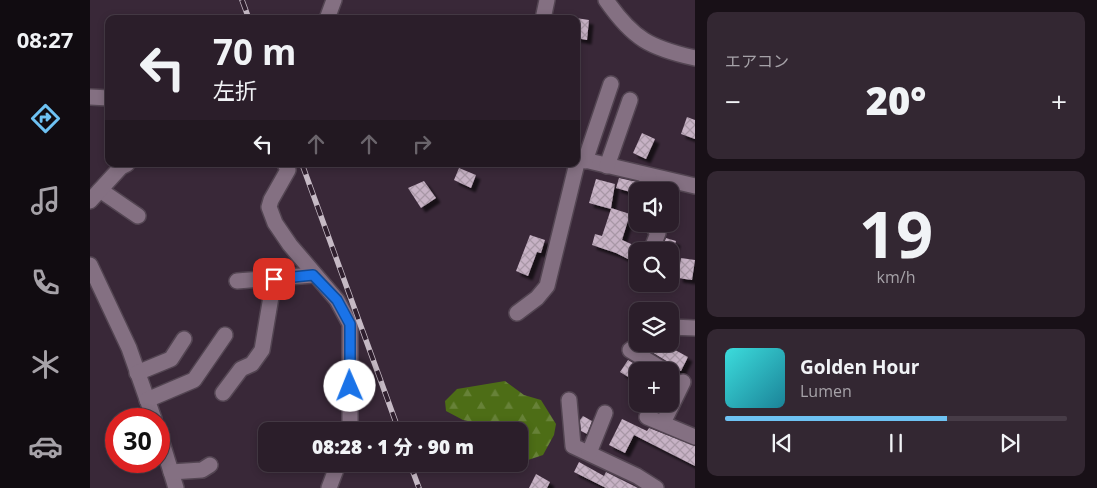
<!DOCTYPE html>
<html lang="ja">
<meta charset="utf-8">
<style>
body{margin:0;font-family:"Open Sans","Noto Sans JP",sans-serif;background:#332732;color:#f1f3f6;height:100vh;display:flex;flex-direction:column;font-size:19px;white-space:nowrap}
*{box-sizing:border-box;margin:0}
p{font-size:16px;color:#a6a2a8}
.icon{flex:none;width:28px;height:28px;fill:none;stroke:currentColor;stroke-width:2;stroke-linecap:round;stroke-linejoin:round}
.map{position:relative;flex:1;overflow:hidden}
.details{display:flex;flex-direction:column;gap:12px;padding:12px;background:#181017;width:402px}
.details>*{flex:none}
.hud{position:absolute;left:15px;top:15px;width:475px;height:152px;border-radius:10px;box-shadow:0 2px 8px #0003,0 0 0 1px #473c47;background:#2b1e2a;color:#f1f3f6;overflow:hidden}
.controls{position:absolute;left:539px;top:182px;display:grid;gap:10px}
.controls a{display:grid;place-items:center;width:50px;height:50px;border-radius:10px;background:#2b1e2a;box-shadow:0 2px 8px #0003,0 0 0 1px #473c47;font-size:25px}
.speed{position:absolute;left:15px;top:408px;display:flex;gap:10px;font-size:25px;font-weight:700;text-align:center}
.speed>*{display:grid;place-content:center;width:65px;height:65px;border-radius:50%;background:#2b1e2a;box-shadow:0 2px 8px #0003,0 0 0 1px #473c47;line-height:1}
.speed .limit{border:8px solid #d22;background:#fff;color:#111}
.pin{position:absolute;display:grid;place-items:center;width:42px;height:42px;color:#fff;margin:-21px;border-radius:10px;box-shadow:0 2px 8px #0006}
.me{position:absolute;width:55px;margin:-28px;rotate:359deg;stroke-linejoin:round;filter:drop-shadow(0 0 4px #0008)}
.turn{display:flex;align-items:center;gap:18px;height:105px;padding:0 25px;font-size:22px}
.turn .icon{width:65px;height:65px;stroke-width:2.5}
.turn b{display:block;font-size:35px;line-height:42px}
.lanes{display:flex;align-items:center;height:48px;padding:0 25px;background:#0003;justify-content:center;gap:25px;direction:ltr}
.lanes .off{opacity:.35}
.big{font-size:38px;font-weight:800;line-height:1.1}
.details .card{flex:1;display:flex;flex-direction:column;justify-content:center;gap:8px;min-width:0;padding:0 18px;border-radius:10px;background:#332732}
.details .dial{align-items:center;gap:0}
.dial b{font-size:65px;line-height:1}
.song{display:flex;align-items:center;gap:15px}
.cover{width:60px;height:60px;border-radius:8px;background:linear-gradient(135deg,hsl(180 70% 55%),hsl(190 70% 35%))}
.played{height:5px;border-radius:2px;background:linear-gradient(90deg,#6ec2f3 65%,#473c47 65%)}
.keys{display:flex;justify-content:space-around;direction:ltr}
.heat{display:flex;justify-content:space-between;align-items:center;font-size:28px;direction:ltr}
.trip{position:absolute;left:168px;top:422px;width:270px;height:50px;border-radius:10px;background:#2b1e2a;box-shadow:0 2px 8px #0003,0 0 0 1px #473c47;font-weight:800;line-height:50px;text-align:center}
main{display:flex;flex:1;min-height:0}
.tabs{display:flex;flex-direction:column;width:90px;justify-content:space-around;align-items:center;background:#110c11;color:#a6a2a8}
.tabs .icon{width:35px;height:35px}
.tabs .on{color:#6ec2f3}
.tabs b{font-size:22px;color:#f1f3f6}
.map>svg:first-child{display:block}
</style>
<main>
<nav class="tabs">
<b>08:27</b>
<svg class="icon on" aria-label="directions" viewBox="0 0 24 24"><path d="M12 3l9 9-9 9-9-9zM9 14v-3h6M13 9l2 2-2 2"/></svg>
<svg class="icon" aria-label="music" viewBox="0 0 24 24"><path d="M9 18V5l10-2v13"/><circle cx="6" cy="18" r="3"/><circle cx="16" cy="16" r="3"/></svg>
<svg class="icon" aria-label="phone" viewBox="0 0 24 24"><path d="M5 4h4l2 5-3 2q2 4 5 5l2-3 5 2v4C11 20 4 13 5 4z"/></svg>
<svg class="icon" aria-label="climate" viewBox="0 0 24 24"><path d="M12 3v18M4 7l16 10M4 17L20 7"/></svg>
<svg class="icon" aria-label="car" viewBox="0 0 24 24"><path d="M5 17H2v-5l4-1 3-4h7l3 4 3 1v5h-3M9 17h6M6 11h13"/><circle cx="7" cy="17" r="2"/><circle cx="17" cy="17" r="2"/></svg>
</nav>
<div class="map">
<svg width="605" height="488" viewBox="0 0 605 488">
<defs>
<pattern id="forest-firs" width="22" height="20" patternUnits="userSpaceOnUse" patternTransform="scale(1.25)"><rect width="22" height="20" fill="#4d6d16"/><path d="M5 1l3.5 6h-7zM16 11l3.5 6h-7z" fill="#678238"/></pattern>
<pattern id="building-cross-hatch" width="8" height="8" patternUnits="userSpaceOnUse" patternTransform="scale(1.25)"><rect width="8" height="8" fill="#c7b2c5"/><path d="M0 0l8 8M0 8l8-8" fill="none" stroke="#a897a6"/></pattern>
<filter id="shadow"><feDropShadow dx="4.5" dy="4.5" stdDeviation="1" flood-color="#0009"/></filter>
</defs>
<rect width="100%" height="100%" fill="#392838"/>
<polygon fill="url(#forest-firs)" points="415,381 434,395 451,400 466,424 464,435 453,455 438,460 429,459 429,431 394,431 397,425 373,420 356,411 355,401 367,389"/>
<g fill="url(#building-cross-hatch)" filter="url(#shadow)">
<polygon points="486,18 499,20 497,40 486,38"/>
<polygon points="597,117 605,120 605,139 591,134"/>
<polygon points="552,133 565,139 556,159 543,153"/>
<polygon points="369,168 386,175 381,188 364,180"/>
<polygon points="529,178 547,182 544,193 526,188"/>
<polygon points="506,179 525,184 521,208 540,214 532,240 548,247 548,264 526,253 502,245 505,234 512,236 521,209 499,203"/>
<polygon points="334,181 346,198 331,208 318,188"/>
<polygon points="440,235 455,240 451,253 447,252 438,276 426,271"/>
<polygon points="576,238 586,241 583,251 571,251"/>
<polygon points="591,258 605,260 602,280 588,278"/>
<polygon points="564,344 574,344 598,357 591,371 584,371 580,363 560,351"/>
<polygon points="538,360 557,371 548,371 548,383 530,372"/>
<polygon points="493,416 502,421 497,434 491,431 490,420"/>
<polygon points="532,419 557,431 559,428 605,446 605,466 544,435 535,453 519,445"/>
<polygon points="489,462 514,476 516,472 548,488 516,488 484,472"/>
<polygon points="446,474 460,482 457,488 439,488"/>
</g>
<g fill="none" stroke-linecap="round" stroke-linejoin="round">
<g stroke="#534552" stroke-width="18">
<g id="minor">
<path d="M516 0C543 39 560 48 605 58"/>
<polyline points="237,19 244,0"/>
<polyline points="453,19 457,0"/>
<polyline points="0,97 19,98"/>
<polyline points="486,158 605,186"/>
<polyline points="495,161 521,84"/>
<polyline points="195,164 198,170 181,200 179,207 185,223 200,245 247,300 260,324 260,431"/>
<polyline points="517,166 540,100"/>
<polyline points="10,190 48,216"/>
<polyline points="553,191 559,177"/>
<polyline points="0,201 31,167 37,164"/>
<polyline points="548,204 548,206"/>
<polyline points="561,251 568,233 561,224"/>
<polyline points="0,265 39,348 64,419"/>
<polyline points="147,281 223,275"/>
<polyline points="427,313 447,298 457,286 488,159"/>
<polyline points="580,327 605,328"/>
<polyline points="550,344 540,350 575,371"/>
<polyline points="47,373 81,359 94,339"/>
<polyline points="133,393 151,369 162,364 172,350 184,279"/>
<polyline points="57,400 104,380 135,335"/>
<polyline points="479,400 483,446 547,476 566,488"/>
<polyline points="557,417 605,437"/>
<polyline points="573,423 593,382"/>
<polyline points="69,433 86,488"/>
<polyline points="499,453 515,413"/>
<polyline points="81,472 112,470 120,465"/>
<polyline points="239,488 248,464"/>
</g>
</g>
<use href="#minor" stroke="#847082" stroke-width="15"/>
<g stroke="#c6bac5" stroke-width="5.5">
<g id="rail">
<polyline points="152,0 159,19"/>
<polyline points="212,164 309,431"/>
<polyline points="320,464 329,488"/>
</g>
</g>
<use href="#rail" stroke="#2f1f2e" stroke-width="4" stroke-dasharray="11" stroke-linecap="butt"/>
</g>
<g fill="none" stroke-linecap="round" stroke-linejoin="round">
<g stroke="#114b97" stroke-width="12">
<polyline id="route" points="184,279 223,275 247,300 260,324 260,386"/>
</g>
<use href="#route" stroke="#1a73e8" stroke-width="9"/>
</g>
</svg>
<div class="controls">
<a><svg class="icon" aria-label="sound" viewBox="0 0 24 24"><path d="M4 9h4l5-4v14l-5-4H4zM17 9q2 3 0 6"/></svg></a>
<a><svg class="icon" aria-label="search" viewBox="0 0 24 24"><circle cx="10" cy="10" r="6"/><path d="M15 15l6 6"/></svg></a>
<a><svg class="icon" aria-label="layers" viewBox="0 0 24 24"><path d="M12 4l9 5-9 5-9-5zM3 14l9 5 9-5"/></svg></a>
<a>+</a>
</div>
<div class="speed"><div class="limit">30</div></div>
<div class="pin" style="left:184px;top:279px;background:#d93025"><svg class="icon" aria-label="arrive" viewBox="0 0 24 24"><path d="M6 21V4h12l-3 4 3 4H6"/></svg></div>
<svg class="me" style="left:260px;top:386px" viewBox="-20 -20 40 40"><circle r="19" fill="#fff"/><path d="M0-13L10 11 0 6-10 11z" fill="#1a73e8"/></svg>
<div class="trip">08:28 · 1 分 · 90 m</div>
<div class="hud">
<div class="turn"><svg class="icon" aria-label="left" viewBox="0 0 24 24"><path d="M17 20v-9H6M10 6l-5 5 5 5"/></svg><div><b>70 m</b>左折</div></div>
<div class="lanes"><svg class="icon" aria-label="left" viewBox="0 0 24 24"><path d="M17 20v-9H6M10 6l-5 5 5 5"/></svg><svg class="icon off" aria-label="ahead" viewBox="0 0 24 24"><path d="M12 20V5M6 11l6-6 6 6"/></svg><svg class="icon off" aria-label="ahead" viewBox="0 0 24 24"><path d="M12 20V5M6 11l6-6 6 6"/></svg><svg class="icon off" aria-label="right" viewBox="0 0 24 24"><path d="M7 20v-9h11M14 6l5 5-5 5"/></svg></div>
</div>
</div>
<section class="details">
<div class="card"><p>エアコン</p>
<div class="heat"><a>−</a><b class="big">20°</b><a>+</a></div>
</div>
<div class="card dial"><b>19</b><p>km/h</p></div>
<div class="card">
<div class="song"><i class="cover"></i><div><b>Golden Hour</b><p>Lumen</p></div></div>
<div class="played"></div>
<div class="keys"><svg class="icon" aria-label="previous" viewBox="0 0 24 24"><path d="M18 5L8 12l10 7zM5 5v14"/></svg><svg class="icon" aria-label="pause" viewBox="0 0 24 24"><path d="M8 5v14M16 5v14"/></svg><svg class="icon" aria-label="next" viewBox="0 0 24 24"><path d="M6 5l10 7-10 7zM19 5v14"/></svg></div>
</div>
</section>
</main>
